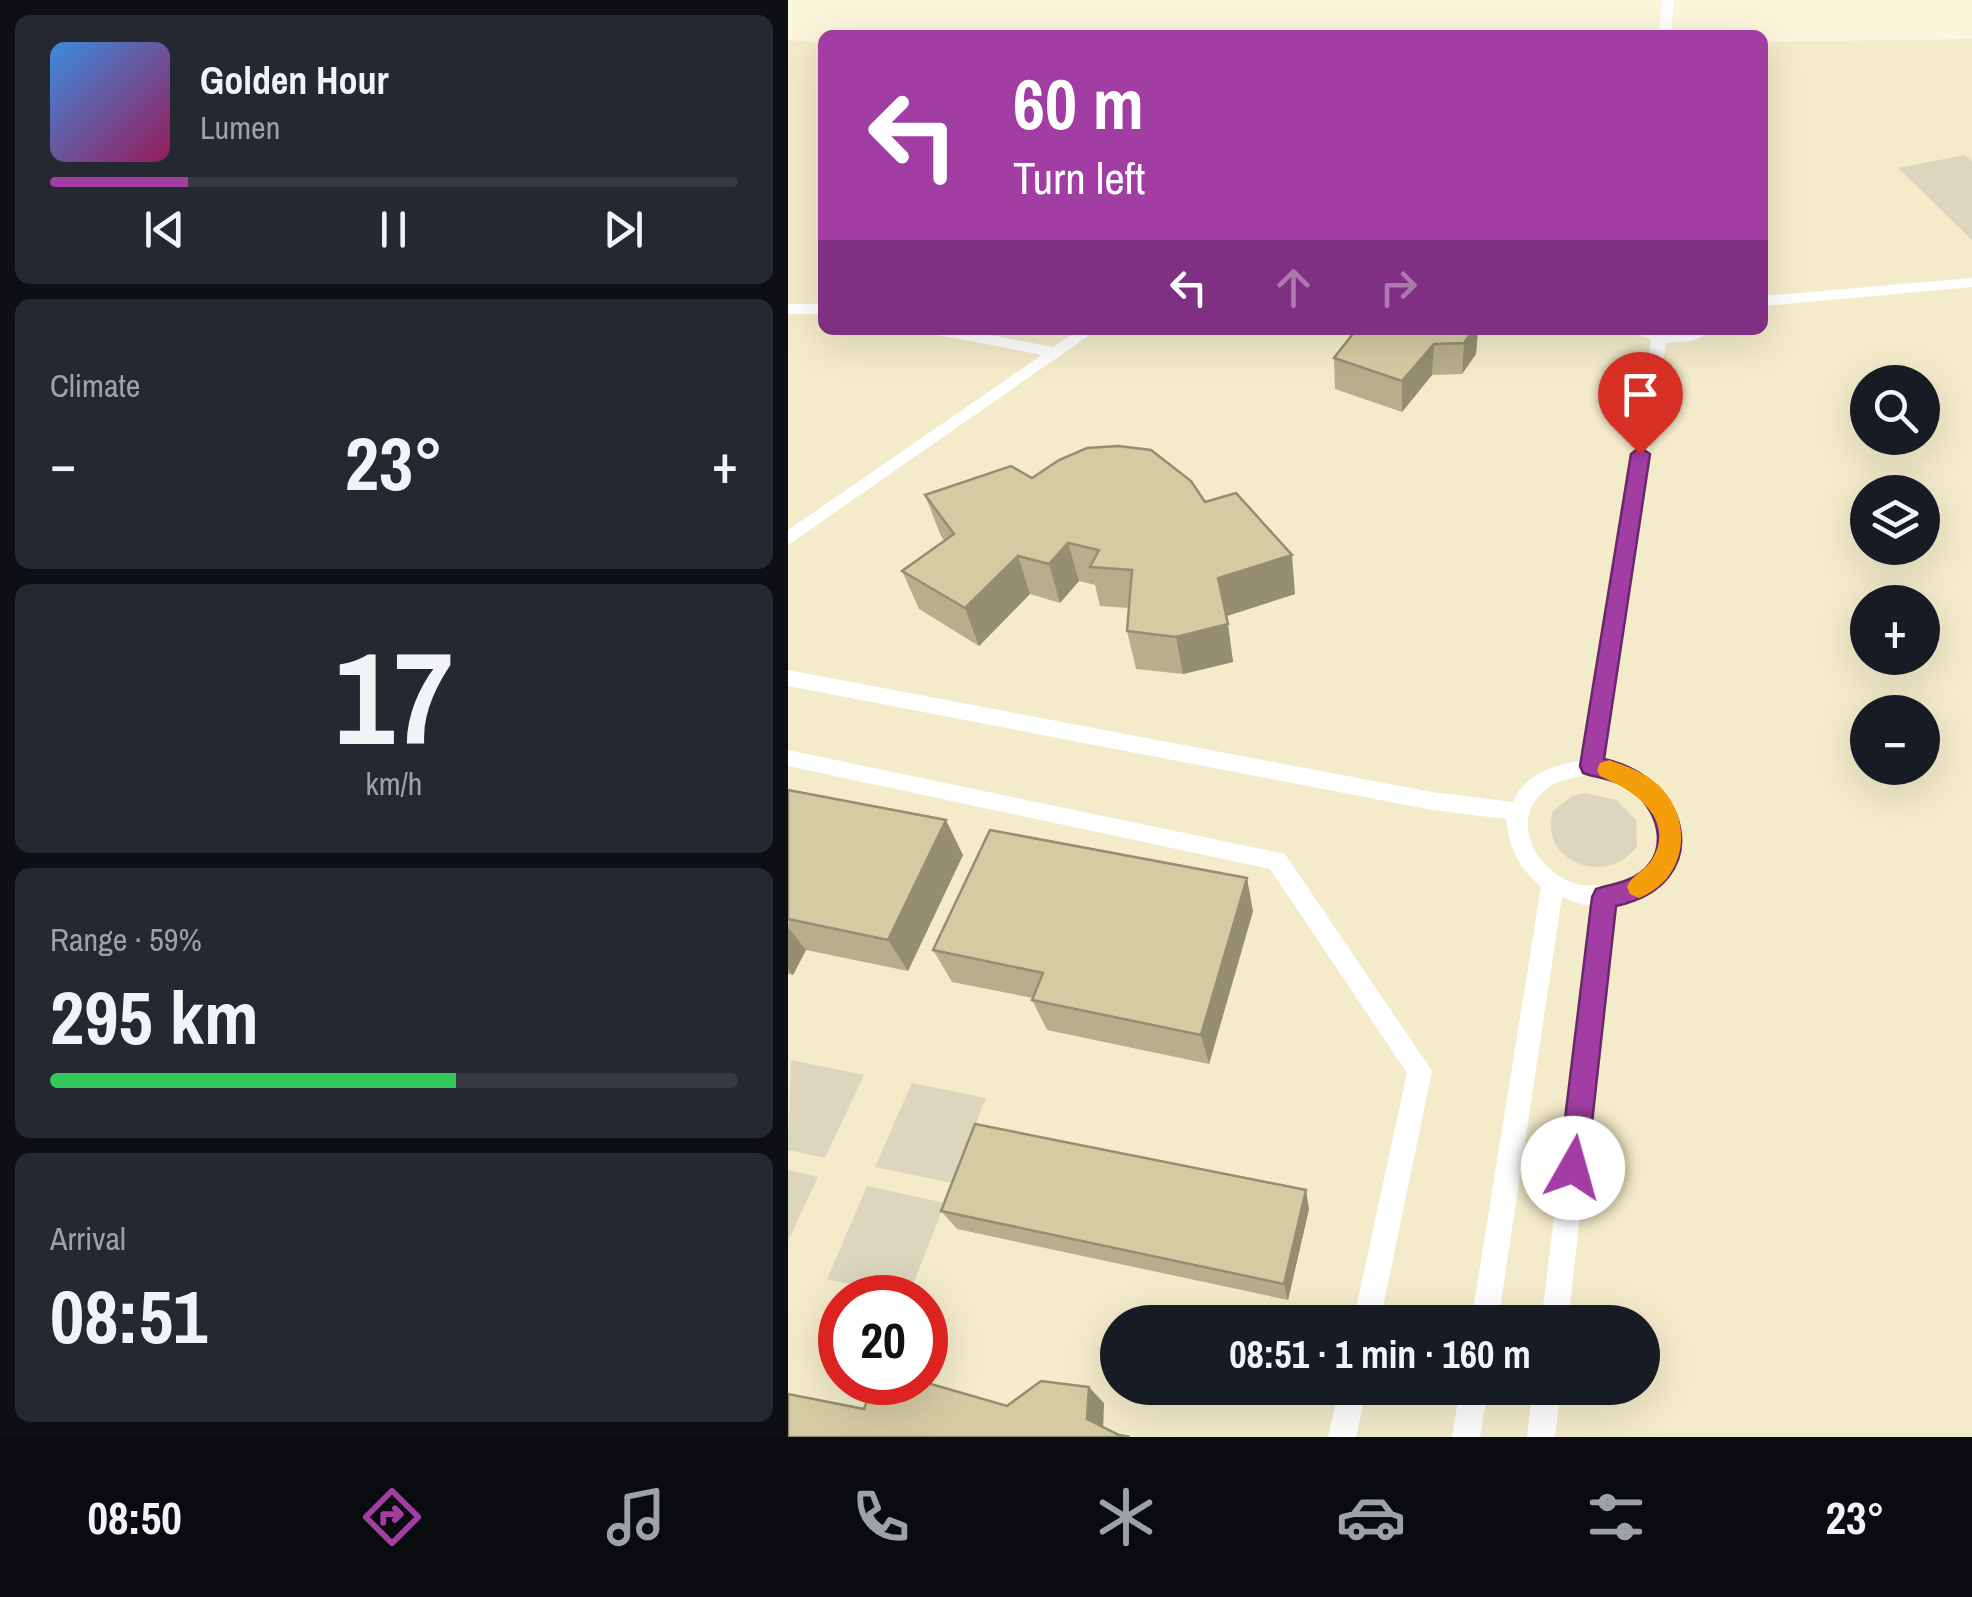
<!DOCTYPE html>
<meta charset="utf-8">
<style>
body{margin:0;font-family:"Archivo Narrow",sans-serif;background:#242831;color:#f1f3f6;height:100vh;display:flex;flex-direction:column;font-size:38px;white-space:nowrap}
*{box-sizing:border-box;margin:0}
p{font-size:32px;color:#9ea1a6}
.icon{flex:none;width:55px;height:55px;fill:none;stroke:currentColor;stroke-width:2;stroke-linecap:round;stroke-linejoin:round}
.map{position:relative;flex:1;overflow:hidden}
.side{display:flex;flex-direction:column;gap:15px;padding:15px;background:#0d0f14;width:788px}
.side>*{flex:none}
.top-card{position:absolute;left:30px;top:30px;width:950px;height:305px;border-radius:15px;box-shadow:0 10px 40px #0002;background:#a13da3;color:#fff;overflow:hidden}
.buttons{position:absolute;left:1062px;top:365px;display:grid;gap:20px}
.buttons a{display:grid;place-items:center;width:90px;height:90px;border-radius:50%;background:#171b24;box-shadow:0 10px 40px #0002;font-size:50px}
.speed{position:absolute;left:30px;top:1275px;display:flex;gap:20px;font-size:50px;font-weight:700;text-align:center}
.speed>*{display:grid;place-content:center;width:130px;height:130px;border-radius:50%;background:#171b24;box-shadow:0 10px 40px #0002;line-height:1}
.speed .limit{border:15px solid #d22;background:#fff;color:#111}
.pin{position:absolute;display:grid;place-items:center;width:85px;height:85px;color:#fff;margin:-102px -42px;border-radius:50% 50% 50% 0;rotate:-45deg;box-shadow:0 0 10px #0007}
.pin .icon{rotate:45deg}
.me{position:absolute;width:110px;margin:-55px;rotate:7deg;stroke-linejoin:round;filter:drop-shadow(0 0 8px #0008)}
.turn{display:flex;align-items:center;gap:35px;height:210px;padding:0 30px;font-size:45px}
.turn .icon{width:130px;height:130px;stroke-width:2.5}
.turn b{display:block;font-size:70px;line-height:85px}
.lanes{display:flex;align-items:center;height:95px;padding:0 30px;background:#0003;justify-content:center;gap:50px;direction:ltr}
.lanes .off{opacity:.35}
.big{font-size:75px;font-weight:700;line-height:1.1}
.side .card{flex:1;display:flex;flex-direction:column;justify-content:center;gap:15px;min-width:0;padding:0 35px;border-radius:15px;background:#242831}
.side .dial{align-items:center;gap:0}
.dial b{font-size:130px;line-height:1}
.song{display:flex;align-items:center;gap:30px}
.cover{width:120px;height:120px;border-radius:15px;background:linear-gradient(135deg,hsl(210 70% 55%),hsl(330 70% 35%))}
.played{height:10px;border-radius:5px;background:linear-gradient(90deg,#a13da3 20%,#363941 20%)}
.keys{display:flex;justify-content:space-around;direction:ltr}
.heat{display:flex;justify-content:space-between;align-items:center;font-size:55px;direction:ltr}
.charge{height:15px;border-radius:8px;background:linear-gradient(90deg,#34c759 59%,#363941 0)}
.trip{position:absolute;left:312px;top:1305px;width:560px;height:100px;border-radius:50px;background:#171b24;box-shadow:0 10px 40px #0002;font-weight:700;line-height:100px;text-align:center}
.tab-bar{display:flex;height:160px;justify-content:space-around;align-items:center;background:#090b0e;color:#9ea1a6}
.tab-bar .icon{width:70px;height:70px}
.tab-bar .active{color:#a13da3}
.tab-bar b{font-size:45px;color:#f1f3f6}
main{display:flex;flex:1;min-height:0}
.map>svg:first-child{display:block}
</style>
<main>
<section class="side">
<div class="card">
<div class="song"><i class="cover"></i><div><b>Golden Hour</b><p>Lumen</p></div></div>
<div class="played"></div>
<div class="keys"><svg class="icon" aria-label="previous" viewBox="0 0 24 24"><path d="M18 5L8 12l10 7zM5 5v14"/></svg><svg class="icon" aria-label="pause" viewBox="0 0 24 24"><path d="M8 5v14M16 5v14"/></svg><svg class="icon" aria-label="next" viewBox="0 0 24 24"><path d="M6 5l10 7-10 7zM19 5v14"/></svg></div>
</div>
<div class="card"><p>Climate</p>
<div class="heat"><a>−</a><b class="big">23°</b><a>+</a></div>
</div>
<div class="card dial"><b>17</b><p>km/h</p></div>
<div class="card"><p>Range · 59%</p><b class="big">295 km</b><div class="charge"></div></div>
<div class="card"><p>Arrival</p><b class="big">08:51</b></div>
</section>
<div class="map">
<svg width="1185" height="1437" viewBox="0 0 1185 1437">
<rect width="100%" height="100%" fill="#fbf5dc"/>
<path fill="#f3ebca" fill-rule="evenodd" d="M1184 39V1437H0V40L35 43V330H975V42ZM1080 382H1135V438H1080ZM1080 492H1135V548H1080ZM1080 602H1135V658H1080ZM1080 712H1135V768H1080ZM52 1298H138V1382H52ZM330 1322H855V1388H330Z"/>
<g fill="#dcd6be">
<polygon points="1177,155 1184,162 1184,240 1110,168"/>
<path d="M798 793 828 800 848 820 849 846C821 887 750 864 765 811L784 796Z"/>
<polygon points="3,1060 76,1075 37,1158 0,1150"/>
<polygon points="124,1083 198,1098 164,1183 87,1167"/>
<polygon points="0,1170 30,1177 0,1241"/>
<polygon points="79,1186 157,1203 120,1297 39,1279"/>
</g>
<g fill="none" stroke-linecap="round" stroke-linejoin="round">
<g fill="#fff" fill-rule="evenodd">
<polygon points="874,0 886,0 883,35 871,35"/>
<polygon points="1185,278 1185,287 975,306 975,296"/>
<rect x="0" y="304" width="35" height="10"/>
<polygon points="143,330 176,330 265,347 291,330 309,330 0,545 0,530 254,355 151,335"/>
<path d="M840 330 885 333 930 330 904 341 878 343 814 761C861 775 921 822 881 874 867 892 850 900 827 904L780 1322H753L805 904 795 905 774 897 710 1322H683L753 887C731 868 721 848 718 819L644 810 0 686V670L644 792 725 802C737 773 765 766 794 760L863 340ZM803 774C845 787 908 834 852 875 841 883 829 884 816 885 808 885 800 886 793 885 745 874 716 813 766 784 777 779 791 777 803 774Z"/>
<polygon points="0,750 497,854 644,1071 592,1322 565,1322 619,1073 482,869 0,766"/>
<polygon points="551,1388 579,1388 568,1437 540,1437"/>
<polygon points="672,1388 700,1388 692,1437 664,1437"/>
<polygon points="745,1388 773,1388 767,1437 739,1437"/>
</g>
</g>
<g fill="#b7af8c">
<polygon points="568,330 690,330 688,354 674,374 644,375 614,412 547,389 546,358"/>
<polygon points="244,478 417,502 507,594 438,616 445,662 395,674 348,669 339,631 341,608 312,606 307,585 291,581 272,603 242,594 191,646 131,609 114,571 156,541 152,534 137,495"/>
<polygon points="0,790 175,855 120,971 18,950 5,975 0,974"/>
<polygon points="465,911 421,1064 259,1030 244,1000 245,998 164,982 145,950"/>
<polygon points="521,1209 500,1300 169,1229 153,1211"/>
</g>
<g fill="#958e72">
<polygon points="679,330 690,330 688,354 674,374 676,343"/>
<polygon points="646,344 644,375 614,412 614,381"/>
<polygon points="280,543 291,581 272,603 261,564"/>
<polygon points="504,555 507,594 436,617 430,578"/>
<polygon points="230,556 242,594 191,646 177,608"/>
<polygon points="440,624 445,662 395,674 388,637"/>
<polygon points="158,820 175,855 120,971 100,940"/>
<polygon points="459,878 465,911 421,1064 413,1035"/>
<polygon points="0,927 18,950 5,975 0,969"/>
<polygon points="518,1190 521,1209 500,1300 496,1284"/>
<polygon points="301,1387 316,1403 315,1433 299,1419"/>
</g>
<g fill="#d5cba3" stroke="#958e72" stroke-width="2.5">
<polygon points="568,330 685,330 676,343 646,344 614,381 546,358"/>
<polygon points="330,446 363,450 403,481 417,502 448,493 504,555 430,578 440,624 388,637 339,631 344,570 302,567 311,550 280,543 261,564 230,556 177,608 114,571 166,534 137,495 223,466 244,478 271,460 299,448"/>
<polygon points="0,790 158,820 100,940 0,919"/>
<polygon points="202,830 459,878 413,1035 244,1000 255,973 145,950"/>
<polygon points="187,1124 518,1190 496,1284 153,1211"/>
<polygon points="253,1381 301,1387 299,1419 331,1435 342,1437 0,1437 0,1394 76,1409 86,1382 136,1382 219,1406"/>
</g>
<path fill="#a13da3" stroke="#69286a" stroke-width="2.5" d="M852 447 862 454 816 759C904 778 928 884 828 906L799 1168 795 1178 785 1182 775 1178 771 1168 804 897 808 889C823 884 839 883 852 873 884 850 869 806 840 788 826 779 810 778 795 773L792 766 843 454Z"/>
<path fill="#f59e0b" d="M821 760C841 767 862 774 876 791 906 827 896 881 851 898L842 894 839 887C844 874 858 871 865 858 888 817 844 790 812 776L809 770 812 763Z"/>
</svg>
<div class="buttons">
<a><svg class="icon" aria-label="search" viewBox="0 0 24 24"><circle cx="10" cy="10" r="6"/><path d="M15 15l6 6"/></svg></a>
<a><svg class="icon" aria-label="layers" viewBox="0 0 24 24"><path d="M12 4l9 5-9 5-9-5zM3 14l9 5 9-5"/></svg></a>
<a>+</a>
<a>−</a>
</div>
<div class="speed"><div class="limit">20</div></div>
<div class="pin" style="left:852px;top:454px;background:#d93025"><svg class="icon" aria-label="arrive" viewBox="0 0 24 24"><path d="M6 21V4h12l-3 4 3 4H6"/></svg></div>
<svg class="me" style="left:785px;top:1168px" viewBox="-20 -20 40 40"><circle r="19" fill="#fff"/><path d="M0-13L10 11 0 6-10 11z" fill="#a13da3"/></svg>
<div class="trip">08:51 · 1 min · 160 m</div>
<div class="top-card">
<div class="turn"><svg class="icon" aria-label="left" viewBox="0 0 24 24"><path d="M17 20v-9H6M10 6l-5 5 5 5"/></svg><div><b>60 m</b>Turn left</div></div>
<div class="lanes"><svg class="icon" aria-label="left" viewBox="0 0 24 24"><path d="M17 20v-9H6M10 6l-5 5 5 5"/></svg><svg class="icon off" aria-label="ahead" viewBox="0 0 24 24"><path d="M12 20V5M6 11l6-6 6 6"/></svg><svg class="icon off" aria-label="right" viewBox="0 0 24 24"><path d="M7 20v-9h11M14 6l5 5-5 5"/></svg></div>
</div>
</div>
</main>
<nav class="tab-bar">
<b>08:50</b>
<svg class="icon active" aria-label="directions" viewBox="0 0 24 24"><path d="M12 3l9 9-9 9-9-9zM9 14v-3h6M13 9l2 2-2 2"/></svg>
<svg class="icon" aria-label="music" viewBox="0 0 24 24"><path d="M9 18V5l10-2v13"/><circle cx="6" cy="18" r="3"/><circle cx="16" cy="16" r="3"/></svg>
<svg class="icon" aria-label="phone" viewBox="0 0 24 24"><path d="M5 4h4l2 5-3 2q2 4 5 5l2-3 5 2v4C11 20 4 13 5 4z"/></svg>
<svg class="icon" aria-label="climate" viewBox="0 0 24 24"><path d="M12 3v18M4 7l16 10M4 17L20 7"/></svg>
<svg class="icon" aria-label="car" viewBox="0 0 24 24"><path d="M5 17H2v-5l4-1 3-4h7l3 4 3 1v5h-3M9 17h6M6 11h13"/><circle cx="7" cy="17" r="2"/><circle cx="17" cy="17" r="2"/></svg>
<svg class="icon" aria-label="filters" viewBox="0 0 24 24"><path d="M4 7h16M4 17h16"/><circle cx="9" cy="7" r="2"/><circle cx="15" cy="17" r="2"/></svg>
<b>23°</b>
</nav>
